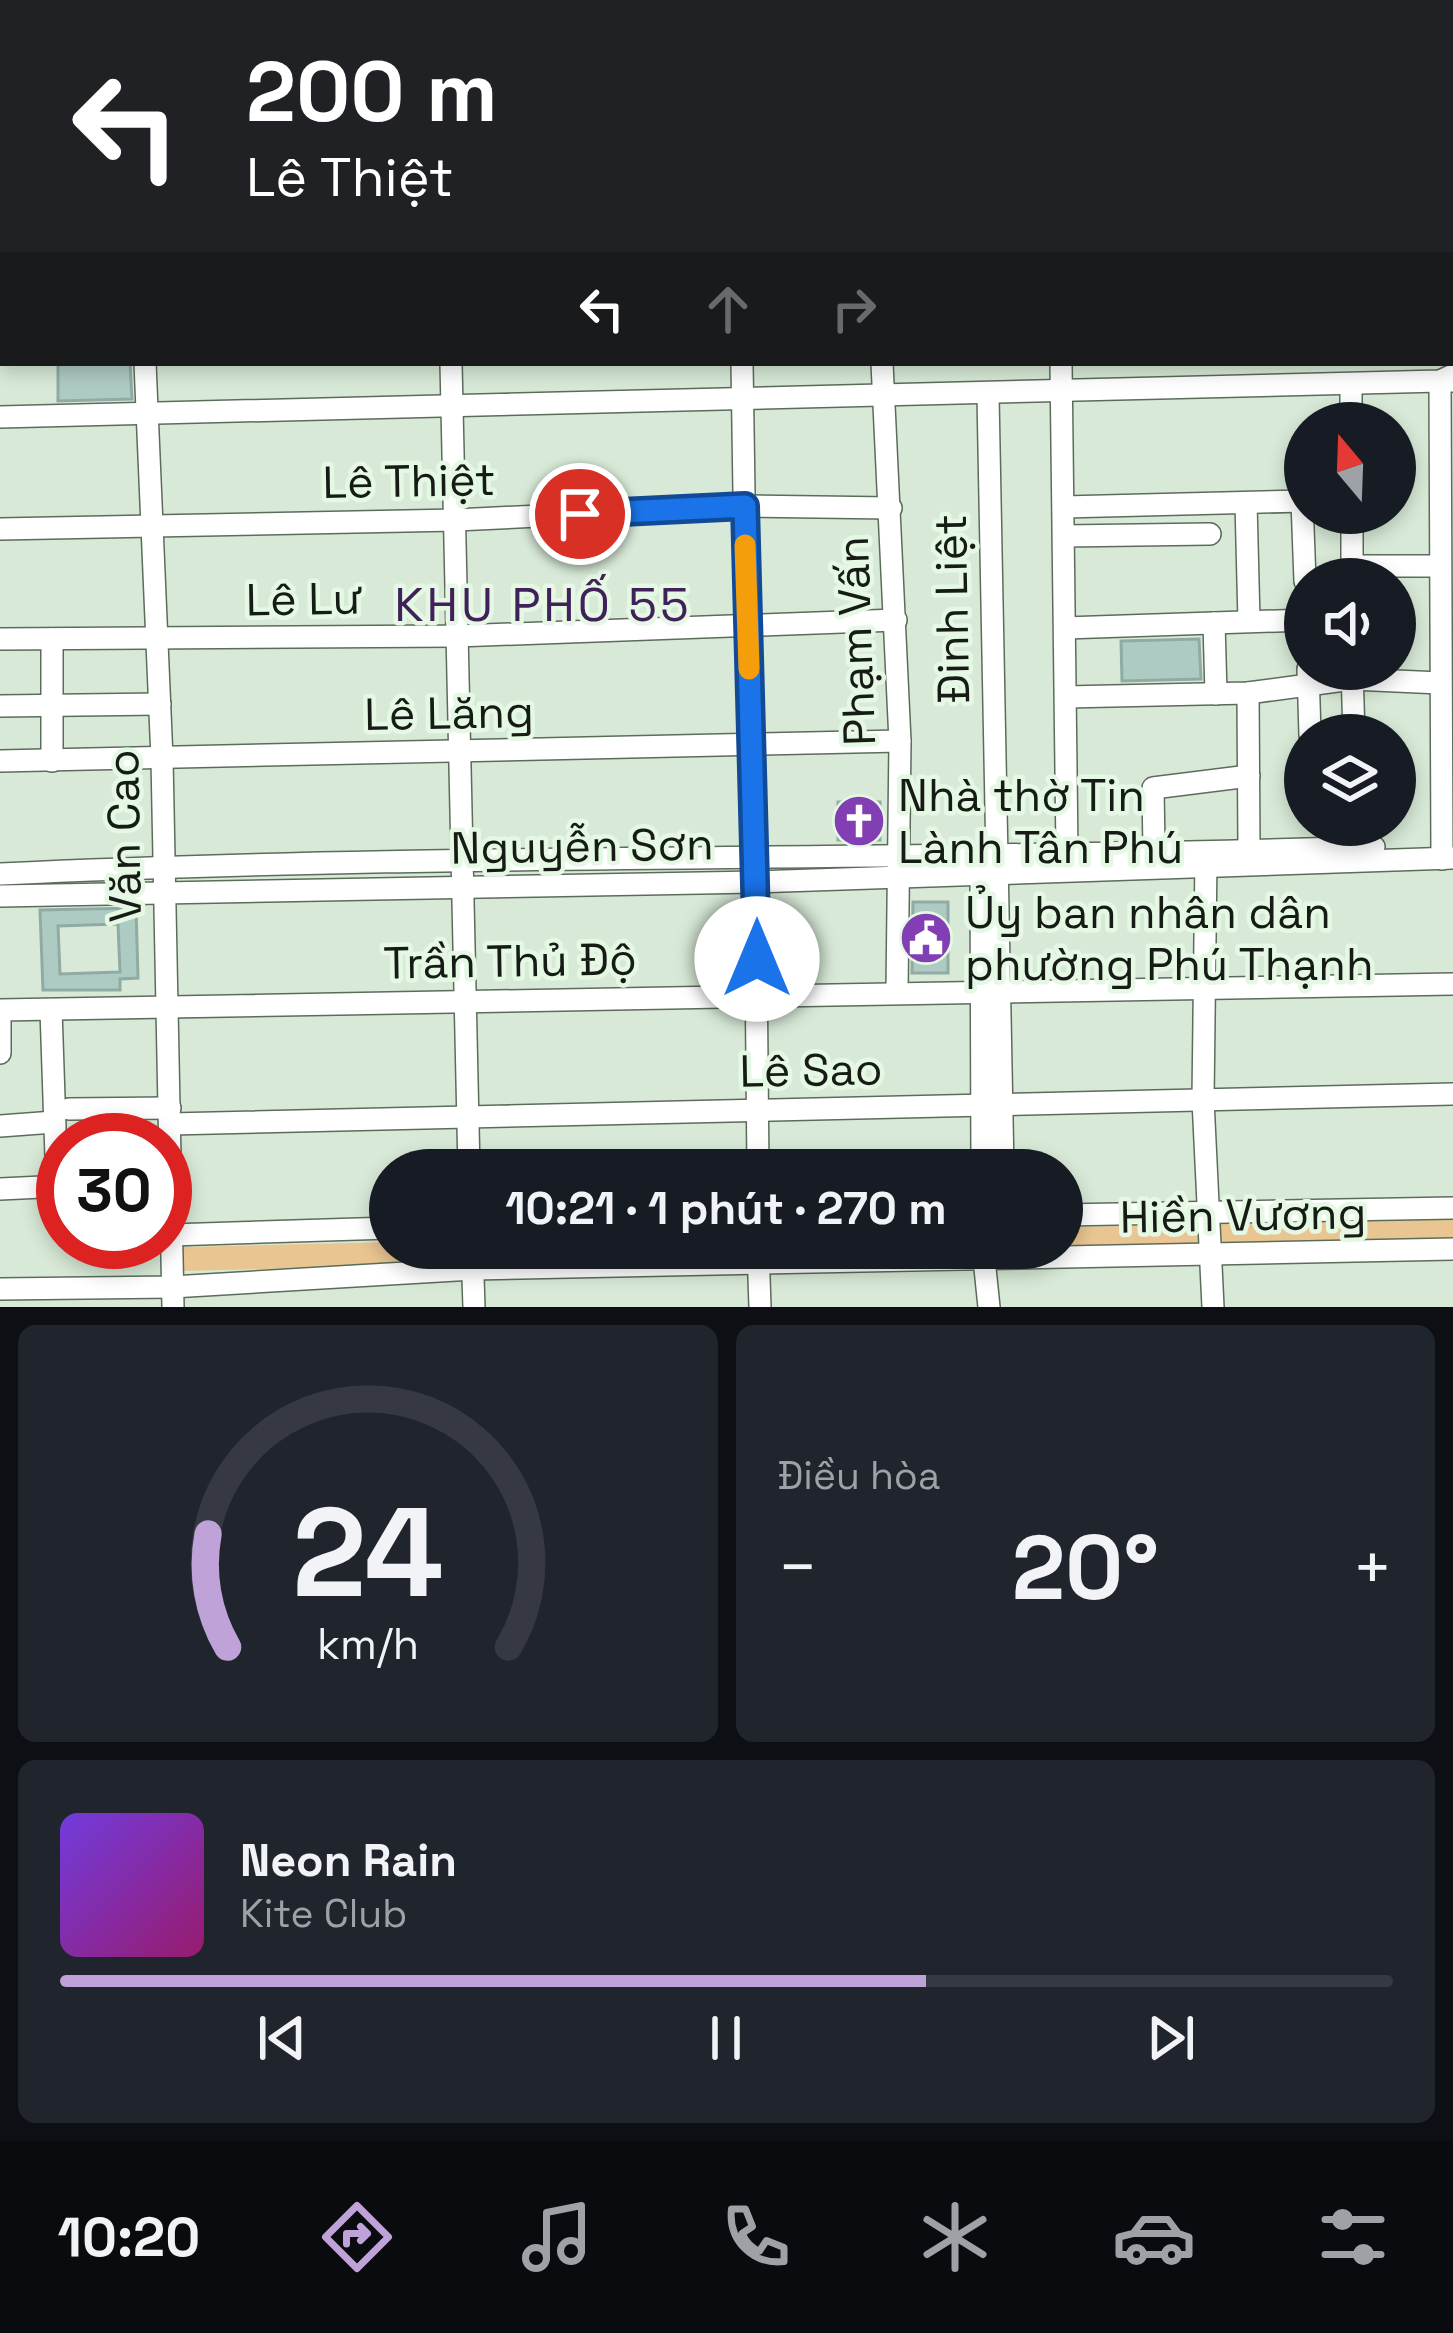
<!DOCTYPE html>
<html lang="vi">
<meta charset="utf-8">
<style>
body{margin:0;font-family:"Space Grotesk",sans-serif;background:#20242c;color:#f1f3f6;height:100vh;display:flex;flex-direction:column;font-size:45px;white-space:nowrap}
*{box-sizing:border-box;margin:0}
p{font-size:39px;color:#9ea1a6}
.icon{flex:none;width:66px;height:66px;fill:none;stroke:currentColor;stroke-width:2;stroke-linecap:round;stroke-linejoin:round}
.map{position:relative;height:1307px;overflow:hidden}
.drawer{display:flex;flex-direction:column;gap:18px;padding:18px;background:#0d0f14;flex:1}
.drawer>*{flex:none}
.top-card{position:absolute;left:0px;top:0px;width:1455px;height:366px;box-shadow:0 6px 18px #0003;background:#202124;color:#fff;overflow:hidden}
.needle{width:78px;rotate:341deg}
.fabs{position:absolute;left:1284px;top:402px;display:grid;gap:24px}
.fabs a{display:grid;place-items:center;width:132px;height:132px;border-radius:50%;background:#171b24;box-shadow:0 6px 18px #0003;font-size:60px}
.speed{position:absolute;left:36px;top:1113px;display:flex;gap:24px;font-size:60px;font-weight:700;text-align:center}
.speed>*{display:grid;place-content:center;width:156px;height:156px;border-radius:50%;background:#171b24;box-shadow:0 6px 18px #0003;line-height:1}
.speed .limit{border:18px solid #d22;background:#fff;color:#111}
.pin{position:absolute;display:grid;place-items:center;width:102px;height:102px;color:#fff;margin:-51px;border:6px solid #fff;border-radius:50%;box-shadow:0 3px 12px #0007}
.me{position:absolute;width:132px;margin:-66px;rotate:0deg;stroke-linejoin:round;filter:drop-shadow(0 0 9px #0008)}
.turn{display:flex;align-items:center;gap:42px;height:252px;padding:0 48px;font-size:54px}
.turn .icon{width:156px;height:156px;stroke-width:2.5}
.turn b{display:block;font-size:84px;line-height:102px}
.lanes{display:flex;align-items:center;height:114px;padding:0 48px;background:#0003;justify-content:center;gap:60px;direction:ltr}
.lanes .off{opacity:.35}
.big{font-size:90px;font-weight:700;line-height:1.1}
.drawer .card{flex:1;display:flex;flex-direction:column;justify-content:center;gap:18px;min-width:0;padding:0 42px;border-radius:18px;background:#20242c}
.drawer .dial{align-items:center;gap:0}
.dial svg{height:312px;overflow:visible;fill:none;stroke:#363941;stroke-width:7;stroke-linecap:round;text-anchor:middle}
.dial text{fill:#f1f3f6;stroke:none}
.song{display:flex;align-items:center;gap:36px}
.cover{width:144px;height:144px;border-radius:18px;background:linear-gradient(135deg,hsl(260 70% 55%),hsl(320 70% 35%))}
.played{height:12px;border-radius:6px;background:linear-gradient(90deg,#bfa2d8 65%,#363941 65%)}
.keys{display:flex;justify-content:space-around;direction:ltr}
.heat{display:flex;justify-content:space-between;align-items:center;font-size:66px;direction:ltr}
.drawer .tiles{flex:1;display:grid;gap:18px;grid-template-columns:1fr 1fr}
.card:last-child{grid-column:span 2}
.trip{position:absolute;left:369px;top:1149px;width:714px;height:120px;border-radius:60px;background:#171b24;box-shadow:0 6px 18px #0003;font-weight:700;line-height:120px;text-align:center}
.dock{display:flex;height:192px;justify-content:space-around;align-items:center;background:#090b0e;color:#9ea1a6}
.dock .icon{width:84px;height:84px}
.dock .active{color:#bfa2d8}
.dock b{font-size:54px;color:#f1f3f6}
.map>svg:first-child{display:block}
</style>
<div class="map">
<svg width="1453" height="1307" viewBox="0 0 1453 1307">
<rect width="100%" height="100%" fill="#d8ead7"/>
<g fill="#e9c691">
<polygon points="1453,1217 1453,1241 1218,1246 1218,1222"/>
<polygon points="1204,1225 1204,1250 1062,1248 1062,1227"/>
<polygon points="390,1242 390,1248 462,1248 462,1264 182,1271 182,1247"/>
<polygon points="488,1248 748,1248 748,1256 488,1261"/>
</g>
<g fill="#aecbc3" stroke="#90aba4" stroke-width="3" fill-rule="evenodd">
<polygon points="58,363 130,363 132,399 58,401"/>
<polygon points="1199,639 1201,679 1122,681 1121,641"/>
<rect x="838" y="802" width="42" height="38"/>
<polygon points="913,902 948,902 948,973 912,973"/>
<path d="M136 908 138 978 120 979V990H43L40 910ZM118 924 120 972 60 974 58 926Z"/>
</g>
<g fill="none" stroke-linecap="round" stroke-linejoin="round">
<g stroke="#5c6c5b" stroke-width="24">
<g id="minor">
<polyline points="138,0 138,3"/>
<polyline points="439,0 439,3"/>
<polyline points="737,0 738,3"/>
<polyline points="1254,0 1254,3"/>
<polyline points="1364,0 1364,3"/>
<polyline points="1401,3 1401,0"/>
<polyline points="1452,7 1453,7"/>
<polyline points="0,37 3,37"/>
<polyline points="0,67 3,67"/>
<polyline points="0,95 3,95"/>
<polyline points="1452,274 1453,274"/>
<polyline points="145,363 162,759 173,1307"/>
<polyline points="451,363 469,1170"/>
<polyline points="742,363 746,622 754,746 758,1170"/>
<polyline points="882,363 900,741 897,990"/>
<polyline points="1061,363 1067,852"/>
<polyline points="1351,384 1351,423"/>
<polyline points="988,396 1003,1170"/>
<polyline points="0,417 1440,381 1453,375"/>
<polyline points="1302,501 1305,581"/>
<polyline points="1246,503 1249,621"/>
<polyline points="1064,507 1305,501"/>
<polyline points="1352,513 1352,578"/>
<polyline points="0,529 456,520 745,506 891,508"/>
<polyline points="1064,536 1210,534"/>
<polyline points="1352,566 1440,566"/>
<polyline points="1214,623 1216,694"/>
<polyline points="1065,628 1305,620"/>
<polyline points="0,639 457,636 896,620"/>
<polyline points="52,639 52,761"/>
<polyline points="1308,669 1310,735"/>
<polyline points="1352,670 1354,735"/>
<polyline points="1248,693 1249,850"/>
<polyline points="1066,697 1248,693 1352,679 1440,683"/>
<polyline points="0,706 160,704"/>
<polyline points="0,761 900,741"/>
<polyline points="1154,850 1153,788 1249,776"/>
<polyline points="1206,857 1203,1100 1213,1307"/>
<polyline points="1442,859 1440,381 1452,381"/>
<polyline points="981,861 982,1170"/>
<path d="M0 874C458 852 917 862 1374 847"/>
<polyline points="0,896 756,882 1453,858"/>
<polyline points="0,1010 1453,984"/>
<polyline points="51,1010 57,1186"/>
<polyline points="0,1019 0,1053"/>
<polyline points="69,1109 170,1108"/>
<polyline points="171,1124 1453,1094"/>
<polyline points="0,1126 54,1122"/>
<polyline points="0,1189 63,1186"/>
<polyline points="1062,1215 1453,1208"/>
<polyline points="171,1235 390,1228"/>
<polyline points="472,1248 474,1307"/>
<polyline points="758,1248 760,1307"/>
<polyline points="983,1249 989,1307"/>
<polyline points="0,1289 172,1287 473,1269 1453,1249"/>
</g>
</g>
<polyline stroke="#6e7a6d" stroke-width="3" stroke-dasharray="3 9" stroke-linecap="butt" points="0,182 3,182"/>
<use href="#minor" stroke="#fff" stroke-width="21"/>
</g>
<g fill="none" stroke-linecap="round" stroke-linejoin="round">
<g stroke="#114b97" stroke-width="30">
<polyline id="route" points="580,514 745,506 757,959"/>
</g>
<use href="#route" stroke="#1a73e8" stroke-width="21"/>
<polyline stroke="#f59e0b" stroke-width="21" points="745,545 749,669"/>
</g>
<defs>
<g id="church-disc" transform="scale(2.7)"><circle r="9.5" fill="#823fb3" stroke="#e5f8e4"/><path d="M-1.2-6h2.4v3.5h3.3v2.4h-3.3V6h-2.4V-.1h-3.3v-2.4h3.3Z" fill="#fff"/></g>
<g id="civic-disc" transform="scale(2.7)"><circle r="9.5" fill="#823fb3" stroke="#e5f8e4"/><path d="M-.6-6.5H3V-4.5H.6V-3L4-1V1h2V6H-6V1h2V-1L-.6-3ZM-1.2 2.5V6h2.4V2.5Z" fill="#fff"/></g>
</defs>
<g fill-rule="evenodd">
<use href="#church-disc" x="859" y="821"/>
<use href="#civic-disc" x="926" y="938"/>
</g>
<g text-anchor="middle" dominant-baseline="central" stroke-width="9" stroke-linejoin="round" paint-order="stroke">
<g font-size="45" fill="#161c15" stroke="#e5f8e4">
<text transform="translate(409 481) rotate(-1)">Lê Thiệt</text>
<text transform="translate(304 599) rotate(-1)">Lê Lư</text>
<text transform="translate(952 609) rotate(-91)">Đinh Liệt</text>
<text transform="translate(856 641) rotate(-92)">Phạm Vấn</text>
<text transform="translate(449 713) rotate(-1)">Lê Lăng</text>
<text transform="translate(124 836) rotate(-91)">Văn Cao</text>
<text transform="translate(582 846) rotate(-1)">Nguyễn Sơn</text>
<text transform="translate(510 961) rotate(-1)">Trần Thủ Độ</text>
<text transform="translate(811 1070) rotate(-1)">Lê Sao</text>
<text transform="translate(1243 1215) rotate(-1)">Hiền Vương</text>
</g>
<g font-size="45" fill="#161c15" stroke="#e5f8e4" text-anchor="start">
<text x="898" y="795">Nhà thờ Tin<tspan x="898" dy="52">Lành Tân Phú</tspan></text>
<text x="965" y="912">Ủy ban nhân dân<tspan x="965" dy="52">phường Phú Thạnh</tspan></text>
</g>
<g font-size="48" letter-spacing="3" fill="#412159" stroke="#e5f8e4">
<text x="543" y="604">KHU PHỐ 55</text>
</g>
</g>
</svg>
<div class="fabs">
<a><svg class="needle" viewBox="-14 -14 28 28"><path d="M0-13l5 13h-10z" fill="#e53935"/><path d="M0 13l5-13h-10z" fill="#9ea1a6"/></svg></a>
<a><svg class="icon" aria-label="sound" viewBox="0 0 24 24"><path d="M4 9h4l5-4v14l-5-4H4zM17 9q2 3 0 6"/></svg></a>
<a><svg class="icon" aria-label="layers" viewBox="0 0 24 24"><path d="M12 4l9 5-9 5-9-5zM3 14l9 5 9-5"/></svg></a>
</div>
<div class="speed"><div class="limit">30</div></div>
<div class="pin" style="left:580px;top:514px;background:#d93025"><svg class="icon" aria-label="arrive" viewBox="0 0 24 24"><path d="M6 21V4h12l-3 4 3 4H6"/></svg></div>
<svg class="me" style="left:757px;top:959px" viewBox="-20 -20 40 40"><circle r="19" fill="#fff"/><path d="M0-13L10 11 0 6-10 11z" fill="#1a73e8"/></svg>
<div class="trip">10:21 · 1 phút · 270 m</div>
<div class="top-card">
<div class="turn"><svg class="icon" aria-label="left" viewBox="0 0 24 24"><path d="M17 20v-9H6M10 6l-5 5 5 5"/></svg><div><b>200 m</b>Lê Thiệt</div></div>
<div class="lanes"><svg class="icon" aria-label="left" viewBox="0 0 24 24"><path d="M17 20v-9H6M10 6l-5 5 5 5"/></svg><svg class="icon off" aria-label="ahead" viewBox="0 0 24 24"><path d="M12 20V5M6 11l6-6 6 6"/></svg><svg class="icon off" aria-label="right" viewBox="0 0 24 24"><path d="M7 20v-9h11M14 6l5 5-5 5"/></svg></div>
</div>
</div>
<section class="drawer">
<div class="tiles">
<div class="card dial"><svg viewBox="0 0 100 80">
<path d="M14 69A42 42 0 1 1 86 69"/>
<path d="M14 69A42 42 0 0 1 9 40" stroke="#bfa2d8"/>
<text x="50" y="56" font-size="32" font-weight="700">24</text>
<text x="50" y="72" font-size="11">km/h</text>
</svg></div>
<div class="card"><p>Điều hòa</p>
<div class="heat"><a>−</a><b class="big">20°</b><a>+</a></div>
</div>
<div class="card">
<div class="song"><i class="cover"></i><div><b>Neon Rain</b><p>Kite Club</p></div></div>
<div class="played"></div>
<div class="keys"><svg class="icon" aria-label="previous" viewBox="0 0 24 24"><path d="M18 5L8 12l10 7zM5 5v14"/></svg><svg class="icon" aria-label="pause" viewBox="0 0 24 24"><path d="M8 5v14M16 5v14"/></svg><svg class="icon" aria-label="next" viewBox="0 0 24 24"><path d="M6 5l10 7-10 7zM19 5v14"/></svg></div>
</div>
</div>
</section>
<nav class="dock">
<b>10:20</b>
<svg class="icon active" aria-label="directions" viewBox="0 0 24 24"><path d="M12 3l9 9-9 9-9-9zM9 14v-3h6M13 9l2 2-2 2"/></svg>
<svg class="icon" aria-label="music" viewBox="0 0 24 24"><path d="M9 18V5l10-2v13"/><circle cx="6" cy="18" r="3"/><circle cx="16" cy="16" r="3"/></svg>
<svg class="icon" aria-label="phone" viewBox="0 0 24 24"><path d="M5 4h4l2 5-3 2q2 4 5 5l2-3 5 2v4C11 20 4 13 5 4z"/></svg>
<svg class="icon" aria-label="climate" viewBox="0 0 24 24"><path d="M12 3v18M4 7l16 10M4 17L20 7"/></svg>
<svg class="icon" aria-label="car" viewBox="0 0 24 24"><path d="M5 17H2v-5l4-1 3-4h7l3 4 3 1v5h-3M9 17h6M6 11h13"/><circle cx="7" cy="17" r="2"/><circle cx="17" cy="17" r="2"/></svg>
<svg class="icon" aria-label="filters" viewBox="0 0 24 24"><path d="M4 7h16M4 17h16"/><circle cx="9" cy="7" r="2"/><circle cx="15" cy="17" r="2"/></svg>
</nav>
